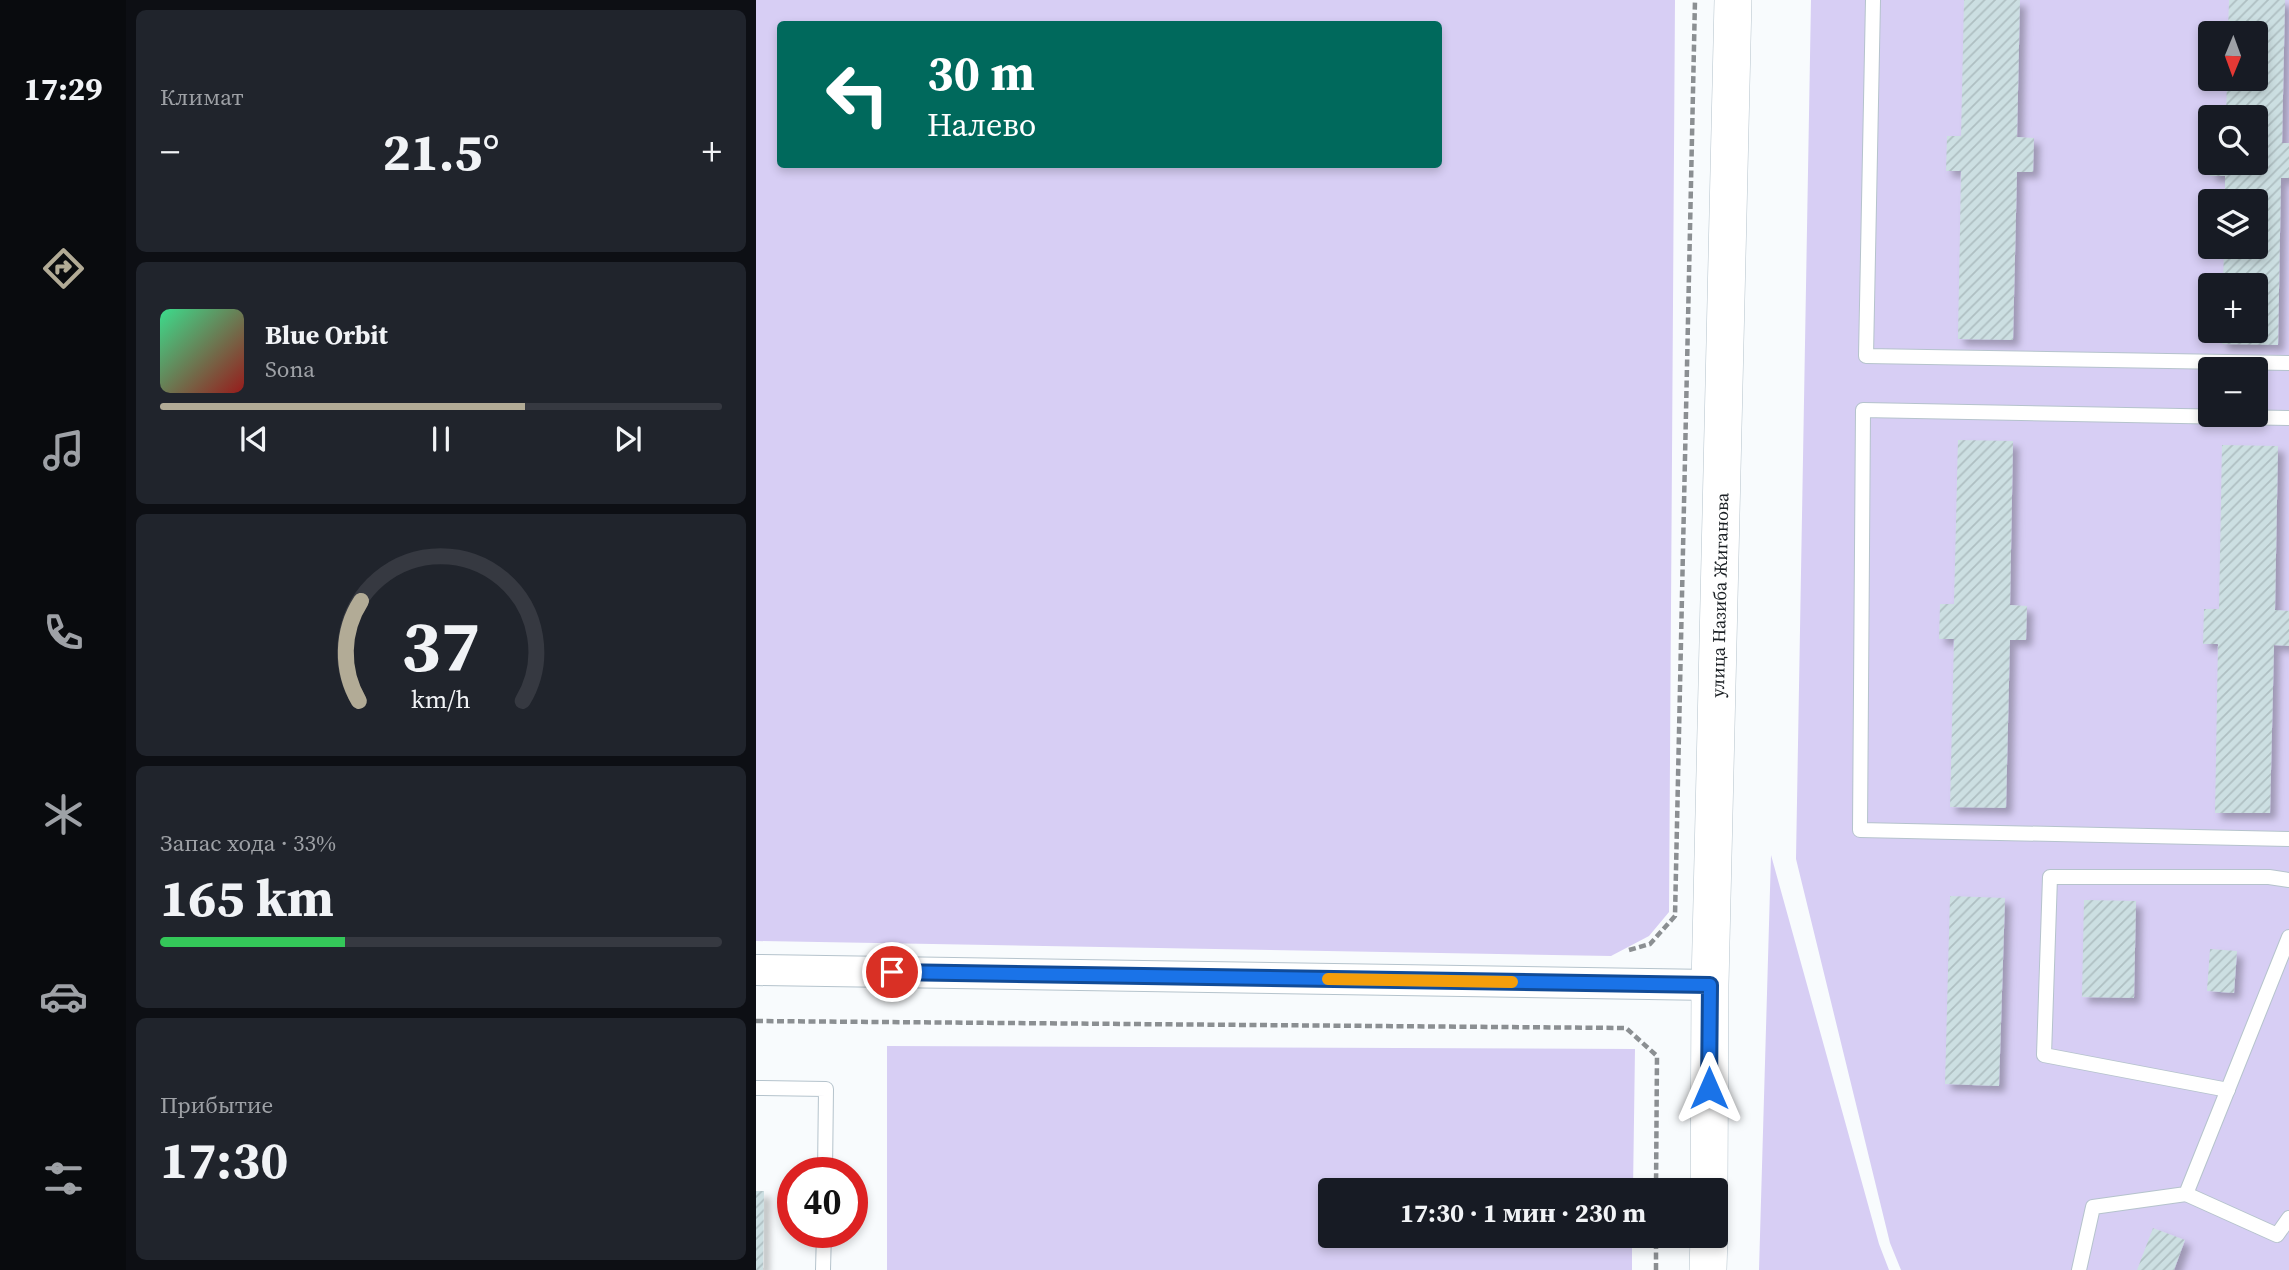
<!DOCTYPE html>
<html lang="ru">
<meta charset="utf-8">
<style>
body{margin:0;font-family:"Source Serif 4",serif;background:#20242c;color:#f1f3f6;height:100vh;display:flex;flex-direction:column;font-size:26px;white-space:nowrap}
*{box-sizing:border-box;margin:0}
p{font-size:23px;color:#9ea1a6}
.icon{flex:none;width:38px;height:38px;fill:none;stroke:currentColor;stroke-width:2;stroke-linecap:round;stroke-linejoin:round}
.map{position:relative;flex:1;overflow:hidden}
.panel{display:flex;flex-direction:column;gap:10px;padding:10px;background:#0d0f14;width:630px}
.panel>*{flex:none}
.top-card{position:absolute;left:21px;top:21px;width:665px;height:147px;border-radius:7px;box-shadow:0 4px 10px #0003;background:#00695c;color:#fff;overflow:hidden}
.needle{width:46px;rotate:181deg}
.buttons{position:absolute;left:1442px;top:21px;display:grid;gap:14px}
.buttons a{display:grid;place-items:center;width:70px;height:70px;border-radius:7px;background:#171b24;box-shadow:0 4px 10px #0003;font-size:35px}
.speed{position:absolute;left:21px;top:1157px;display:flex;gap:14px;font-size:35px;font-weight:700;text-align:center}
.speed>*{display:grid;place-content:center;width:91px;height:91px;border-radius:50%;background:#171b24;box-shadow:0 4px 10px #0003;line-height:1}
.speed .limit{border:10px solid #d22;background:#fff;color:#111}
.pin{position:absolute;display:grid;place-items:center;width:60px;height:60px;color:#fff;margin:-30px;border:4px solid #fff;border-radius:50%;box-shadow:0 2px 7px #0007}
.me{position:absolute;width:77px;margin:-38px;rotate:0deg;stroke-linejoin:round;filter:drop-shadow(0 0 5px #0008)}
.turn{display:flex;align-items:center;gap:24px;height:147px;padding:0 35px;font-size:32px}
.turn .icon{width:91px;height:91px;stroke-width:2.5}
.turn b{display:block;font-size:49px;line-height:60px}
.big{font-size:52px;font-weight:700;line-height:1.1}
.panel .widget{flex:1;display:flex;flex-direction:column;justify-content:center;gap:10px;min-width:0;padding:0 24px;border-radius:10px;background:#20242c}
.panel .dial{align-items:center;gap:0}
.dial svg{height:182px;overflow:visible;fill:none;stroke:#363941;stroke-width:7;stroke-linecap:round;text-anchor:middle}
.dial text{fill:#f1f3f6;stroke:none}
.song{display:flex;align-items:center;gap:21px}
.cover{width:84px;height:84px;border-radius:10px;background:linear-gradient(135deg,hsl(150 70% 55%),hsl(0 70% 35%))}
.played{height:7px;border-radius:4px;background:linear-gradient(90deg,#b2ab96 65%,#363941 65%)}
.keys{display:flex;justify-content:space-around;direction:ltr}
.heat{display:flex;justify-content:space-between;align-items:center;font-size:38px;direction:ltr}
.charge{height:10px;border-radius:5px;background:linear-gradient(90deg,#34c759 33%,#363941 0)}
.trip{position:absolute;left:562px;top:1178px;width:410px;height:70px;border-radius:7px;background:#171b24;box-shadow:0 4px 10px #0003;font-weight:700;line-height:70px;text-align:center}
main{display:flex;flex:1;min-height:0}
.tabs{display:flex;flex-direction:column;width:126px;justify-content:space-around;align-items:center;background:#090b0e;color:#9ea1a6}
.tabs .icon{width:49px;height:49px}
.tabs .current{color:#b2ab96}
.tabs b{font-size:32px;color:#f1f3f6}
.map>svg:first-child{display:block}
</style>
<main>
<nav class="tabs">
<b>17:29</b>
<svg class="icon current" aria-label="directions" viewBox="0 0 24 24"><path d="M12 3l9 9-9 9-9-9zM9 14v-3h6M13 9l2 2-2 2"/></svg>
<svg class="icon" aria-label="music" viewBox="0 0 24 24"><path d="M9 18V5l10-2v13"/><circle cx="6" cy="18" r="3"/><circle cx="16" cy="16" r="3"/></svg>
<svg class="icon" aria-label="phone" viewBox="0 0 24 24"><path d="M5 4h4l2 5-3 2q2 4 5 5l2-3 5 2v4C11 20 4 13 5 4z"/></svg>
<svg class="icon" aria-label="climate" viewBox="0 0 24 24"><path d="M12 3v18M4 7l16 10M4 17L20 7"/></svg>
<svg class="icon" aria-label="car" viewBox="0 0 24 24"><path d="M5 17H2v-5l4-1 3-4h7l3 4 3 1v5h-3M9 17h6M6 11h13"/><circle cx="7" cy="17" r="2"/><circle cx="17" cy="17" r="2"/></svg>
<svg class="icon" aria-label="filters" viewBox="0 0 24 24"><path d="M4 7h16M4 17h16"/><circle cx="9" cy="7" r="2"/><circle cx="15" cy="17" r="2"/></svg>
</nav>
<section class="panel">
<div class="widget"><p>Климат</p>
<div class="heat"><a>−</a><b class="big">21.5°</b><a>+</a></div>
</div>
<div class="widget">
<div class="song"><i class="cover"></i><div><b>Blue Orbit</b><p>Sona</p></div></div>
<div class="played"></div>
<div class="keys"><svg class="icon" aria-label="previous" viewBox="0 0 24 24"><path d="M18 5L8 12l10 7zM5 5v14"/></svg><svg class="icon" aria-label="pause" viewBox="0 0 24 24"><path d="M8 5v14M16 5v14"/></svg><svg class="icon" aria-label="next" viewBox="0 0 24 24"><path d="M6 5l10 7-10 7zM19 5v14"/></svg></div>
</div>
<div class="widget dial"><svg viewBox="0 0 100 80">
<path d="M14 69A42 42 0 1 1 86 69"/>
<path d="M14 69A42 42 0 0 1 15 25" stroke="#b2ab96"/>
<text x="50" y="56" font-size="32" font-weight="700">37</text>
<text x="50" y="72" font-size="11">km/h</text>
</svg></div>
<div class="widget"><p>Запас хода · 33%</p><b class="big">165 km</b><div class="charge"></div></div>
<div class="widget"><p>Прибытие</p><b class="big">17:30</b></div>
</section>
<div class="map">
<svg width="1533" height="1270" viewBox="0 0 1533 1270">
<defs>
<pattern id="building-hatch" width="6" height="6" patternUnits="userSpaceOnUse" patternTransform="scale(1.75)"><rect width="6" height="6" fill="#ccdfe2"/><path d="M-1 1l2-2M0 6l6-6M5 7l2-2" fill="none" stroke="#afbfc2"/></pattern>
<filter id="shadow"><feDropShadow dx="6" dy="6" stdDeviation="3.5" flood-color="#0004"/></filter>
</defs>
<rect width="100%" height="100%" fill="#f8fbfd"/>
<g fill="#d7cef4" fill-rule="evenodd">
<path d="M0 0H919L913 912 893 936 855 956 0 941ZM682 24V164H24V24Z"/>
<path d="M1055 0H1533V1270H1145L1134 1243 1040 859ZM1454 33H1500V79H1454ZM1454 117H1500V163H1454ZM1454 201H1500V247H1454ZM1454 285H1500V331H1454ZM1454 369H1500V415H1454Z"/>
<polygon points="1015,855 1123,1244 1133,1270 1003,1270"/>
<polygon points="131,1046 879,1049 877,1190 574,1190 574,1236 876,1236 876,1270 131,1270"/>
</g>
<g fill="url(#building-hatch)" filter="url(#shadow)">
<polygon points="1208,0 1264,0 1261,137 1278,138 1277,172 1261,172 1257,340 1202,339 1205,171 1190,171 1191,136 1205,136"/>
<polygon points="1473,0 1529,0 1526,143 1533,143 1533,178 1525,178 1522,345 1466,344 1466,331 1500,331 1500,285 1467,285 1468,247 1500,247 1500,201 1469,201 1469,176 1454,176 1455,163 1500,163 1500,117 1470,117 1471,79 1500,79 1500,33 1472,33"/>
<polygon points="1202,440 1257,441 1254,605 1271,606 1270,640 1254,640 1250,808 1194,807 1198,639 1183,639 1184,604 1198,604"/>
<polygon points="1466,445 1522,446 1519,610 1533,611 1533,646 1518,645 1514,813 1459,813 1462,644 1447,644 1448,609 1463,609"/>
<polygon points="1194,896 1249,898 1243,1086 1189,1084"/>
<polygon points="1328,900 1380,901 1378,998 1326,997"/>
<polygon points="1454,949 1481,951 1478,993 1451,991"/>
<polygon points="0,1191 8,1191 7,1270 0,1270"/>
<polygon points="1397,1228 1429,1240 1418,1270 1381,1270"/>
</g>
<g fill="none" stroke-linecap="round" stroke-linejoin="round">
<g stroke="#b5c3cc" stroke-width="16">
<g id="service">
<polyline points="1117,0 1110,356 1533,363"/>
<polyline points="1533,418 1107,410 1104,830 1533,839"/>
<polyline points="0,1088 70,1089 69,1172"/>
<polyline points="1472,1090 1288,1055 1294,877 1513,877 1533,880"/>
<polyline points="1430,1194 1521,1235 1533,1218"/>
<polyline points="67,1270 68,1232"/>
<polyline points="1323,1270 1337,1207 1430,1194 1533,937"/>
</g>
</g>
<g stroke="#b5c3cc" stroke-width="32">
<polyline id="minor" points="0,970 954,985"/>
</g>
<g stroke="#b5c3cc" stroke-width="38">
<g id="tertiary">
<path id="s1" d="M953 1190 954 985 977 0"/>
<polyline points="952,1270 953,1236"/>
</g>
</g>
<g stroke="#8b8f92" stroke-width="4.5" stroke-dasharray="7 3.5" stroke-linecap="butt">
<polyline points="873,950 894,944 919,916 939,0"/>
<polyline points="0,1021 870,1028 901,1056 900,1190"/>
<polyline points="900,1270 900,1236"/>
</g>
<use href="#service" stroke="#fff" stroke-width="14"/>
<use href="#minor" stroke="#fff" stroke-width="30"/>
<use href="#tertiary" stroke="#fff" stroke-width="37"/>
</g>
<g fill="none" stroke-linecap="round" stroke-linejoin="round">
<g stroke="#114b97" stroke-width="18">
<polyline id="route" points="136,972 954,985 953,1088"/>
</g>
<use href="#route" stroke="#1a73e8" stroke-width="12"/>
<polyline stroke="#f59e0b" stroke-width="12" points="572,979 756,982"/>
</g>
<g text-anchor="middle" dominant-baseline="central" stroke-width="7" stroke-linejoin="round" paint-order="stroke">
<g font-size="18" fill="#1a1f23" stroke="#fff">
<text stroke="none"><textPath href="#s1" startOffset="595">улица Назиба Жиганова</textPath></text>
</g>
</g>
</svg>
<div class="buttons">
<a><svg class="needle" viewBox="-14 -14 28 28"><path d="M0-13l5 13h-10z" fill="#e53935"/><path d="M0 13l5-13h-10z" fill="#9ea1a6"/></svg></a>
<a><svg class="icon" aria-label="search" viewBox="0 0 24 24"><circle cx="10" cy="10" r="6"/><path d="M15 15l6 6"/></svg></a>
<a><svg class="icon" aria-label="layers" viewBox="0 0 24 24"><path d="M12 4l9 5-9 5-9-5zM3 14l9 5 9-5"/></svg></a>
<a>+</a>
<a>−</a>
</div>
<div class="speed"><div class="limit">40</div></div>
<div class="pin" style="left:136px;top:972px;background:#d93025"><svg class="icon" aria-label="arrive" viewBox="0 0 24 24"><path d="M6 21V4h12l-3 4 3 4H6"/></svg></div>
<svg class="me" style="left:953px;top:1088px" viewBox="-20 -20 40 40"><path d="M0-17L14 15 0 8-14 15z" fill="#1a73e8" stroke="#fff" stroke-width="4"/></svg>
<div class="trip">17:30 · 1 мин · 230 m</div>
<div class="top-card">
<div class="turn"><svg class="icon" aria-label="left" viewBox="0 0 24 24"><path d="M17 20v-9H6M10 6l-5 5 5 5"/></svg><div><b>30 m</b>Налево</div></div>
</div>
</div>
</main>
